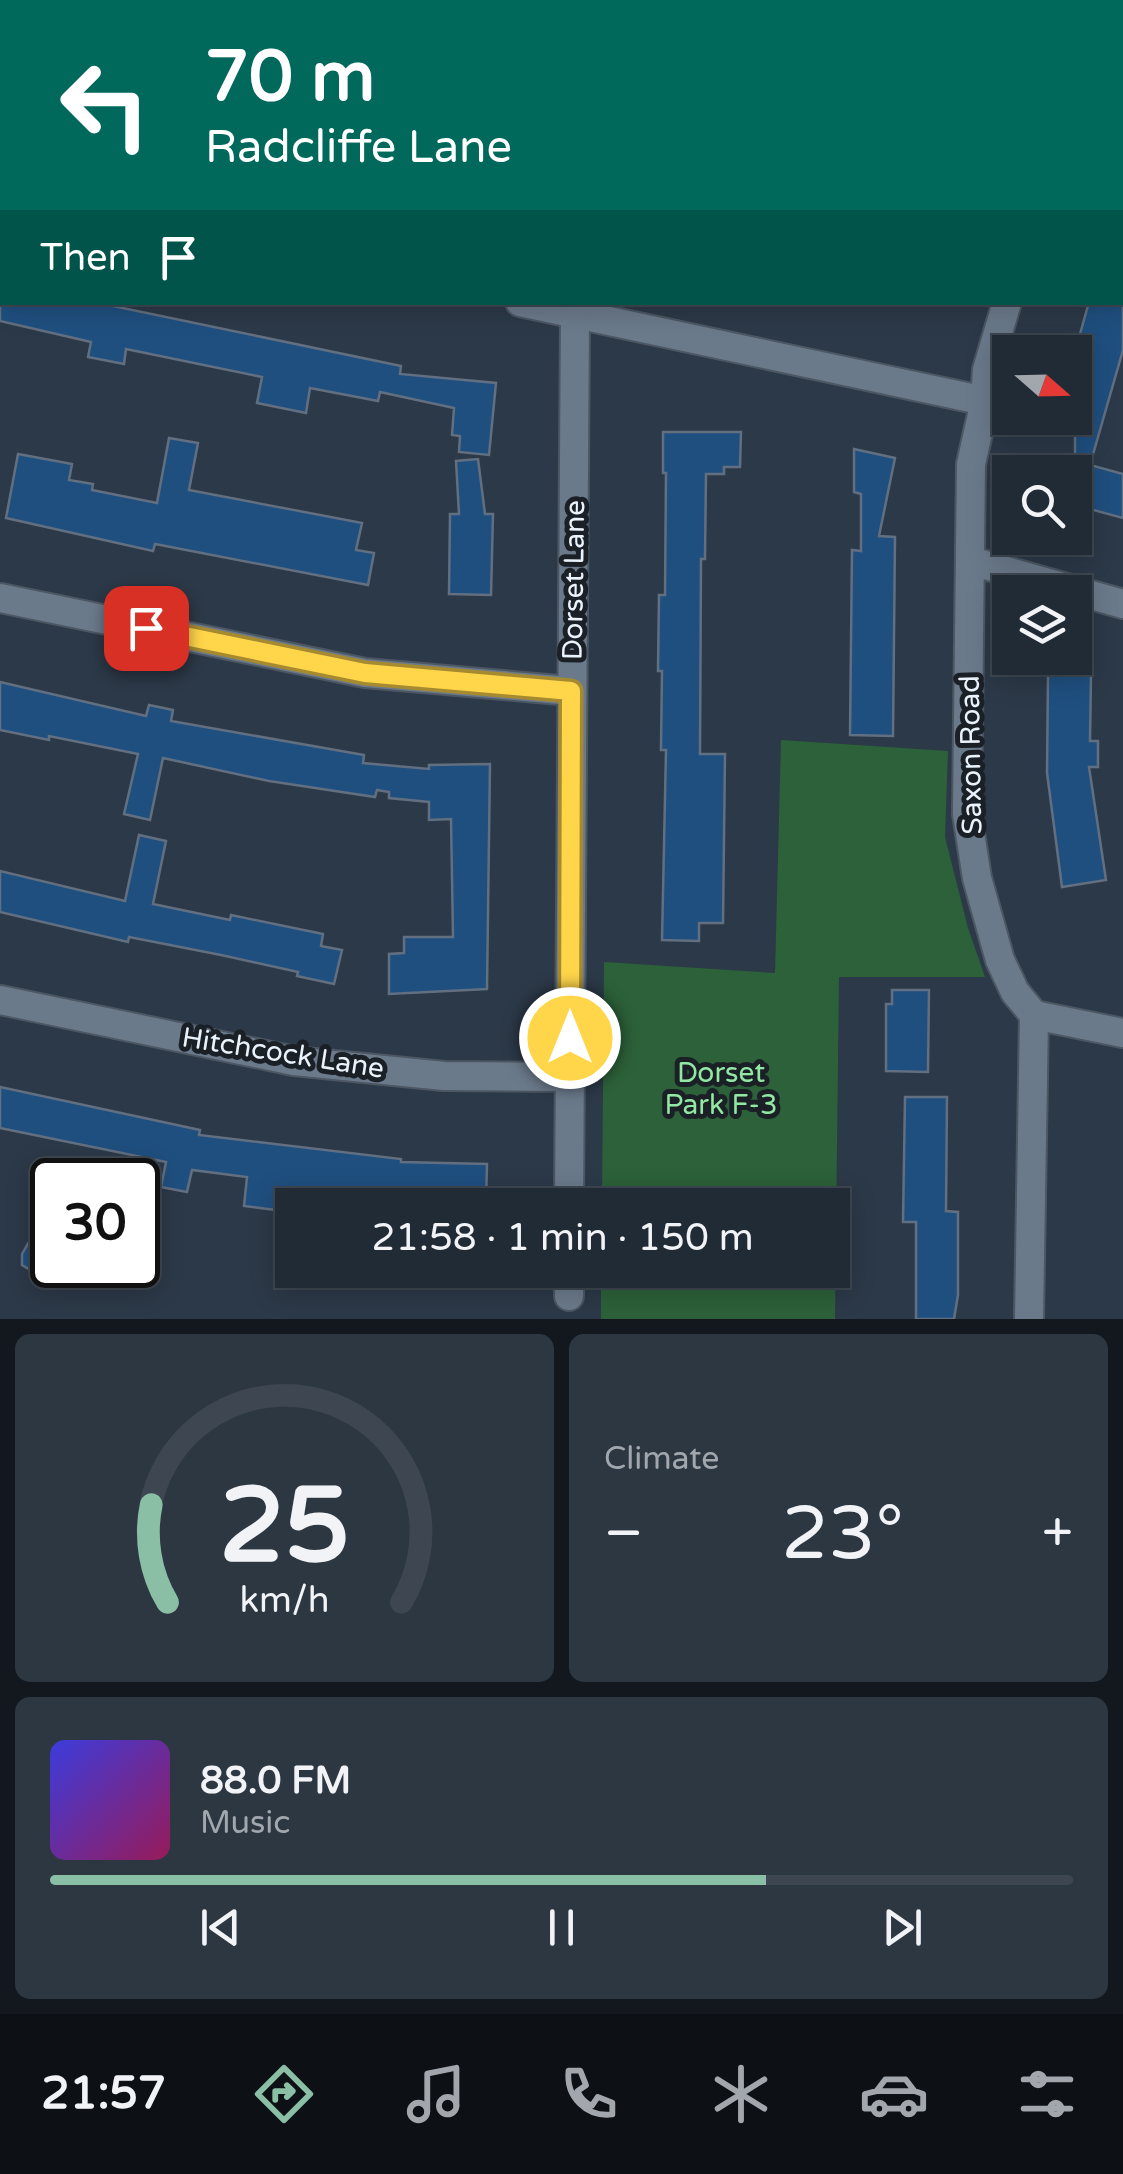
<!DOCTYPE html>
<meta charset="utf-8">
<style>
body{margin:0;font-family:"Varela Round",sans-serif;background:#2d3742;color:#f1f3f6;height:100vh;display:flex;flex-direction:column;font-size:38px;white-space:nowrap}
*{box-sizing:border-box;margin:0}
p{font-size:32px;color:#a2a7ad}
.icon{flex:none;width:55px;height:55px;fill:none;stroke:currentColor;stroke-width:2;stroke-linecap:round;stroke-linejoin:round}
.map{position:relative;height:1319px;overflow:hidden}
.side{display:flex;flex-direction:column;gap:15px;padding:15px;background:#12181e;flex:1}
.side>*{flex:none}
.top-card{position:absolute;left:0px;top:0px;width:1125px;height:305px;box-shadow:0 5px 25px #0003,0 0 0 2px #3e4751;background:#00695c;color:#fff;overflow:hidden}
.needle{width:65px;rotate:110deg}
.controls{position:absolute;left:992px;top:335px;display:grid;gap:20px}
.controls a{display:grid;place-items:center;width:100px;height:100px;border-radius:0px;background:#212b36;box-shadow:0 5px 25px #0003,0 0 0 2px #3e4751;font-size:50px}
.speed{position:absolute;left:30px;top:1158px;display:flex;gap:20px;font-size:50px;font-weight:700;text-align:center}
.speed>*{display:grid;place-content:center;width:130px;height:130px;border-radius:50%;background:#212b36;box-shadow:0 5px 25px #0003,0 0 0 2px #3e4751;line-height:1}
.speed .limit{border:5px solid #111;border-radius:15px;background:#fff;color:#111}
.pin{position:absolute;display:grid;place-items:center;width:85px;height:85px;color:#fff;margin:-42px;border-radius:20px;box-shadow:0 5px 15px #0006}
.me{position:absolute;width:110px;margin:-55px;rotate:0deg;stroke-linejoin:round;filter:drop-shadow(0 0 8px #0008)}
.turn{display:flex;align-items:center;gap:35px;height:210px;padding:0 40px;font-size:45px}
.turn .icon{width:130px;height:130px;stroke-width:2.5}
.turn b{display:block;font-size:70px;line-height:85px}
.then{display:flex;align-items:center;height:95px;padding:0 40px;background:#0003;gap:20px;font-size:38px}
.big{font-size:75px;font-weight:600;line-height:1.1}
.side .tile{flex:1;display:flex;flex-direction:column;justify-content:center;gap:15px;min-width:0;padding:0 35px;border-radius:15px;background:#2d3742}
.side .dial{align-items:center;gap:0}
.dial svg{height:260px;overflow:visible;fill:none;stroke:#3e4751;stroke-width:7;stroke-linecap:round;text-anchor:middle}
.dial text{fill:#f1f3f6;stroke:none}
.song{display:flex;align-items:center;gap:30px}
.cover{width:120px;height:120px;border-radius:15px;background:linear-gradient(135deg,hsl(240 70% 55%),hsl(330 70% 35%))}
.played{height:10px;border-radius:5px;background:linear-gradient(90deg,#8abfa5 70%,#3e4751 70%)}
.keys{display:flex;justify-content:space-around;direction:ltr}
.heat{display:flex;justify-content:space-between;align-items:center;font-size:55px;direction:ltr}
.side .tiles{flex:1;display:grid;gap:15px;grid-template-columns:1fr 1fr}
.tile:last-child{grid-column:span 2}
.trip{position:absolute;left:275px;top:1188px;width:575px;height:100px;border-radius:0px;background:#212b36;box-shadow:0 5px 25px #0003,0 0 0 2px #3e4751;font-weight:600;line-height:100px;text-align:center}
.tabs{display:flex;height:160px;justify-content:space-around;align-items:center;background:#0d1116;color:#a2a7ad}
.tabs .icon{width:70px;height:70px}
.tabs .active{color:#8abfa5}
.tabs b{font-size:45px;color:#f1f3f6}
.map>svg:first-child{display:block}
</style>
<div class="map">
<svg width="1123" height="1319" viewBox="0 0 1123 1319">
<rect width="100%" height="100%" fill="#2c3948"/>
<polygon fill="#2c6139" points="781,740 948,751 945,837 968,928 985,977 839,977 835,1319 601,1319 601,1270 832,1270 832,1205 602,1205 604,962 775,973"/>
<g fill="#1f4f7f" stroke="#616f80" stroke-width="2.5">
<polygon points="0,302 94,302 401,366 400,374 496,383 489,455 459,452 460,436 452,435 454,408 380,392 378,401 310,388 306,413 257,403 262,377 126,349 124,364 88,357 91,342 0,321"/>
<polygon points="1089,302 1123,302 1123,350 1090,465 1123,474 1123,518 1075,505 1075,352"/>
<polygon points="663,432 741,432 740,467 724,467 724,474 706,474 705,559 701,559 700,754 725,754 723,923 699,923 699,941 662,940 666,750 661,750 662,671 658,671 659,595 665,595 666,473 663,473"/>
<polygon points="169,438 198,443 189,490 362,523 356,550 374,553 368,585 155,544 153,551 6,518 18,454 72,464 69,480 93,484 92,490 157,503"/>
<polygon points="854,449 895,458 879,536 895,537 893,736 850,735 852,550 861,551 861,494 854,492"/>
<polygon points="478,459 485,514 493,514 491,595 449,594 450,514 459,514 456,461"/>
<polygon points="1048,674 1091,675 1090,741 1098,741 1098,767 1089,767 1106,880 1062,887 1047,773"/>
<polygon points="0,682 146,716 149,705 173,710 171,721 364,755 363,763 429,769 429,765 490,764 487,989 389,994 389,954 404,953 404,937 453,937 451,819 429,820 429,802 389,798 389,792 377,790 375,797 269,781 163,758 150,820 124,814 138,754 49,736 49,740 0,730"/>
<polygon points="139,835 166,841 153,904 230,920 231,915 323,934 321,946 342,950 334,984 297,976 298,972 221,955 129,937 128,942 0,912 0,871 125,901"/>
<polygon points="892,990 929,990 928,1072 886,1071 886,1004 892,1004"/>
<polygon points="0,1087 200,1130 199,1135 401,1159 401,1162 487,1164 486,1205 445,1205 445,1199 385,1192 383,1205 292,1205 292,1212 244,1206 247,1177 192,1170 187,1192 161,1187 166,1162 0,1128"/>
<polygon points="905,1097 947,1097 946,1211 958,1212 958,1295 954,1319 916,1319 916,1222 903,1222"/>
<polygon points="52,1202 52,1283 22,1265 22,1254"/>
</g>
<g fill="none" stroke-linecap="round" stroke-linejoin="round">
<g stroke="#4c5763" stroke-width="32">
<g id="minor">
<polyline points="33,2 34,0"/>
<polyline points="601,2 602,0"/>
<polyline points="0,121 2,112"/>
<polyline points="0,194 2,194"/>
<polyline points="520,302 985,401"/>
<polyline points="1007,302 987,370 985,401 971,464 967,814 977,878 1000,960 1015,992 1034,1015 1029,1319"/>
<polyline points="971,561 1123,604"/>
<polyline points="0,598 365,673 571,691"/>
<polyline points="0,1000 294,1061 444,1076 570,1077"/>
<polyline points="1034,1015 1123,1033"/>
<polyline points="569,1205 575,314"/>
<polyline points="569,1296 569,1270"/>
</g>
</g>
<g stroke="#4c5763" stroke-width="32">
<g id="tertiary">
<polyline points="545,0 554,2"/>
<polyline points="1122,161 1123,161"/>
</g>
</g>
<use href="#minor" stroke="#6b7a8b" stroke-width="28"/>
<use href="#tertiary" stroke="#6b7a8b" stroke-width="28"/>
</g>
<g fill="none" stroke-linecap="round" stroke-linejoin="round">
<g stroke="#a68a30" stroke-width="25">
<polyline id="route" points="146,628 365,673 571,691 570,1038"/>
</g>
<use href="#route" stroke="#ffd54a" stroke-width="18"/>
</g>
<g text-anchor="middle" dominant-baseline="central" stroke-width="10" stroke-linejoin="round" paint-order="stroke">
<g font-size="28" fill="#eaf3fc" stroke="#1a2026">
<text transform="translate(574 580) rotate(-89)">Dorset Lane</text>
<text transform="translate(971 755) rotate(-91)">Saxon Road</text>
<text transform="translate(283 1053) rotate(9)">Hitchcock Lane</text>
</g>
<g font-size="28" fill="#92e7a3" stroke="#1a2026">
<text x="721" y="1073">Dorset<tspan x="721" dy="32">Park F-3</tspan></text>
</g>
</g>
</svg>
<div class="controls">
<a><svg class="needle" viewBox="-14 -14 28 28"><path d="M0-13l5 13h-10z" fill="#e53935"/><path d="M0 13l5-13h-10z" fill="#a2a7ad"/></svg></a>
<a><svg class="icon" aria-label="search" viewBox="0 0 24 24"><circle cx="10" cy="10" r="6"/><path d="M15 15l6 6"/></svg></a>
<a><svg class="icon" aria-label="layers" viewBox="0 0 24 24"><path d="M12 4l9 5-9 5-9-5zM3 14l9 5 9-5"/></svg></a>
</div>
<div class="speed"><div class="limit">30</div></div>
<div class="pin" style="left:146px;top:628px;background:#d93025"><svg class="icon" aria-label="arrive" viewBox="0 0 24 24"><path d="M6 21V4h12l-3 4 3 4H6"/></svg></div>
<svg class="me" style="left:570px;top:1038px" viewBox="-20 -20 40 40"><circle r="17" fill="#ffd54a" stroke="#fff" stroke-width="3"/><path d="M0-11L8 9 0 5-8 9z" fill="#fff"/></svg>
<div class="trip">21:58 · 1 min · 150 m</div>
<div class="top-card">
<div class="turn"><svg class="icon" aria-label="left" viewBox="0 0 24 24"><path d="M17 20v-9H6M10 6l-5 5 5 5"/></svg><div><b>70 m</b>Radcliffe Lane</div></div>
<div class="then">Then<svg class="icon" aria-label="arrive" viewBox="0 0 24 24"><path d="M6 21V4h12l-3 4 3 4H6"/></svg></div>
</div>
</div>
<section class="side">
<div class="tiles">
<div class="tile dial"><svg viewBox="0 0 100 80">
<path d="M14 69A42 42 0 1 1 86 69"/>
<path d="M14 69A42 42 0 0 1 9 39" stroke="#8abfa5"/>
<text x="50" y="56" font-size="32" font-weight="700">25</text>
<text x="50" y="72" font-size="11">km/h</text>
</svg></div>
<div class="tile"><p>Climate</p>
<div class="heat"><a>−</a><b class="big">23°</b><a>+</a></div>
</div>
<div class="tile">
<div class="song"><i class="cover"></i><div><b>88.0 FM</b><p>Music</p></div></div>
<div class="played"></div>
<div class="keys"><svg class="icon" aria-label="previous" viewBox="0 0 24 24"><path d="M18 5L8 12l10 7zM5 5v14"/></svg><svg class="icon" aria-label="pause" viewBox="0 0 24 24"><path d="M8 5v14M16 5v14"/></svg><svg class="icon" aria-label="next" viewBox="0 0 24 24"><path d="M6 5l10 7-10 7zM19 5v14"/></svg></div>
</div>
</div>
</section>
<nav class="tabs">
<b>21:57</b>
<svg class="icon active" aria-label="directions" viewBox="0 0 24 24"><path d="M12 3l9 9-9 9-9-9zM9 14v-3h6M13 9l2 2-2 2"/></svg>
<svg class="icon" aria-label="music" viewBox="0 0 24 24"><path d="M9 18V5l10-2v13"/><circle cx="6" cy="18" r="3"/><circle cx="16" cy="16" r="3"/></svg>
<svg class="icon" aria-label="phone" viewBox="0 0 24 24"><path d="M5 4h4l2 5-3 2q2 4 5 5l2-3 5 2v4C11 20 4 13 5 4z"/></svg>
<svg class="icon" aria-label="climate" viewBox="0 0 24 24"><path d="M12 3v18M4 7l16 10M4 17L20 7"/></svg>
<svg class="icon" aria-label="car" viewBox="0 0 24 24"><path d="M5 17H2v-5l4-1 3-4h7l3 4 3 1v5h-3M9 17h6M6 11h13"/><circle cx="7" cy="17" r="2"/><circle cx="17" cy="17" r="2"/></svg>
<svg class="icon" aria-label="filters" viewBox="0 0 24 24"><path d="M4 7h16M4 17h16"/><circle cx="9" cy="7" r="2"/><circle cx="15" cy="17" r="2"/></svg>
</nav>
